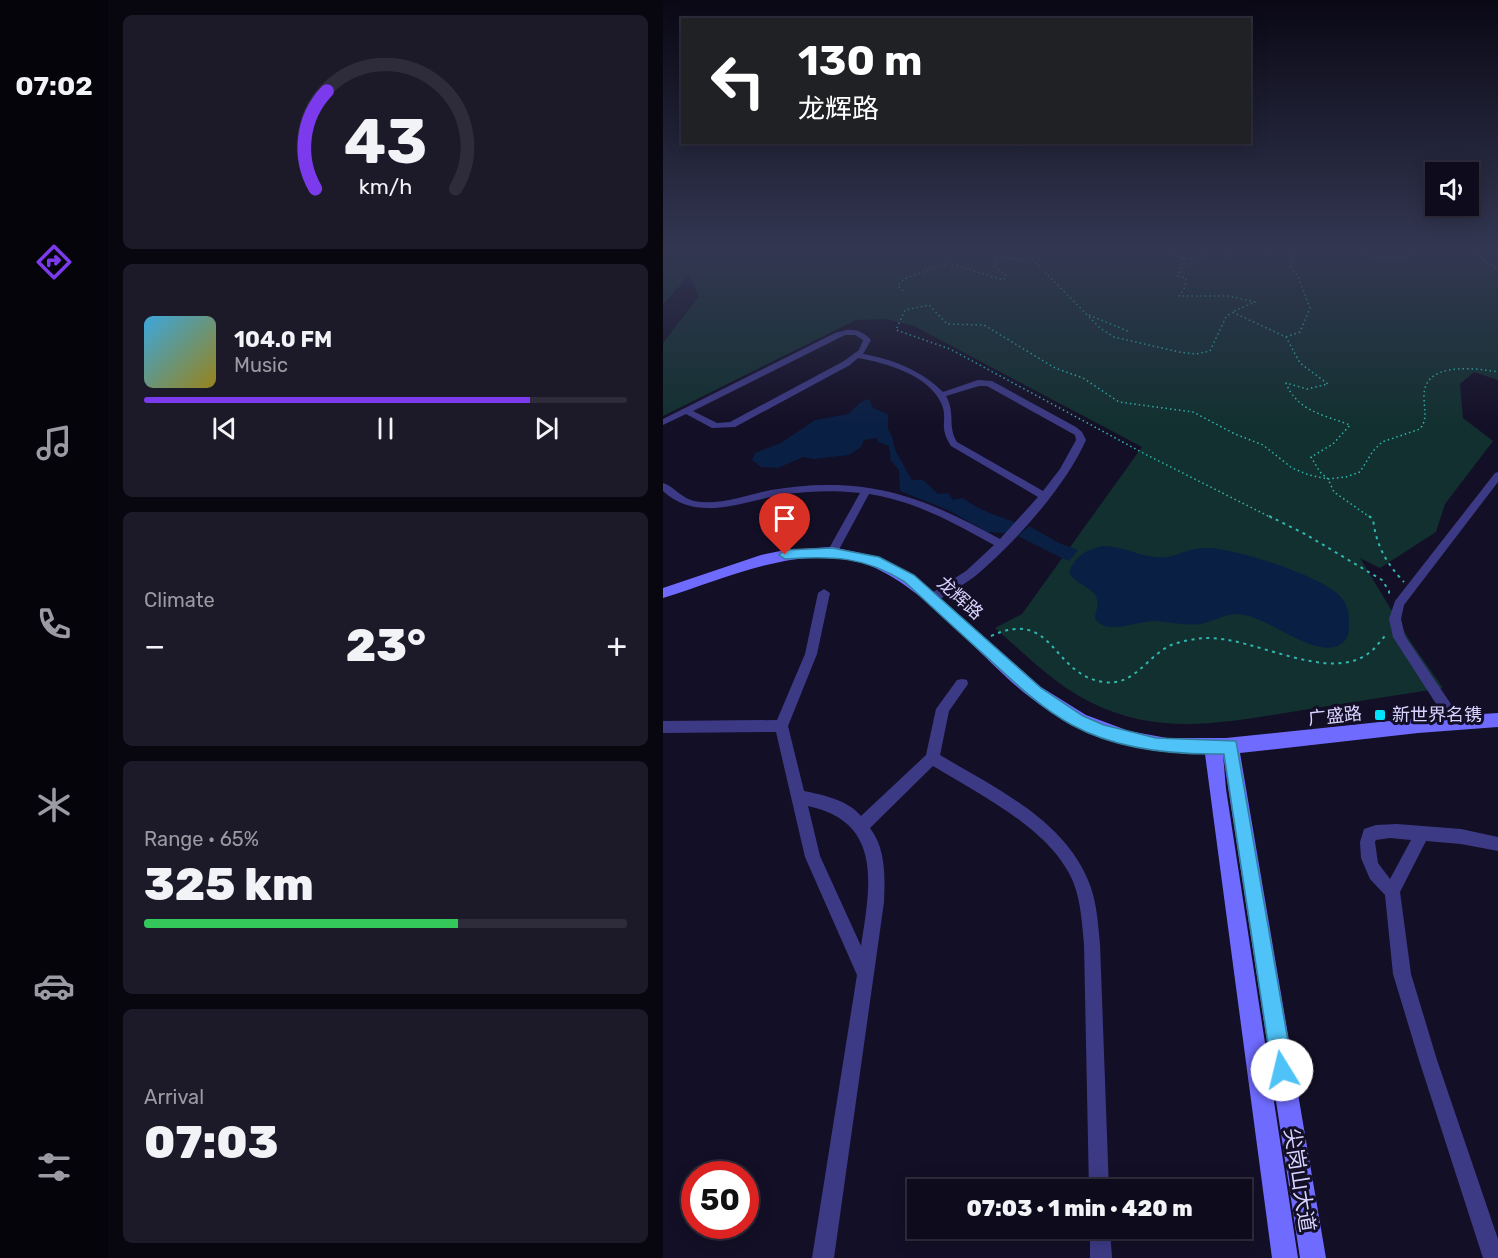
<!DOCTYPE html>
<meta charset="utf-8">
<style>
body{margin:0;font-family:Rubik,"Noto Sans SC",sans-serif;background:#1c1929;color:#f1f3f6;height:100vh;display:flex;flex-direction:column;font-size:22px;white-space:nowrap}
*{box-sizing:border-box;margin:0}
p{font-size:20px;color:#9b9ba3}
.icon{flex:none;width:33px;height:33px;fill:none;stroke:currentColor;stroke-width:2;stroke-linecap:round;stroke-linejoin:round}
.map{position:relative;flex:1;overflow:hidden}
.drawer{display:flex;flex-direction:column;gap:15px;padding:15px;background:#08060f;width:555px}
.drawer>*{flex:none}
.banner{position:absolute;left:18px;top:18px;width:570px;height:126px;border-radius:0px;box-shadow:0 3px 15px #0003,0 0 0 2px #2e2b3b;background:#202124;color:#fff;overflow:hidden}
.fabs{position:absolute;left:762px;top:162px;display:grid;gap:12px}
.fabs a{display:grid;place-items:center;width:54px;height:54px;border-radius:0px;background:#0e0b1c;box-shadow:0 3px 15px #0003,0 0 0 2px #2e2b3b;font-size:30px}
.speed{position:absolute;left:18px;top:1161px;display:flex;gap:12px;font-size:30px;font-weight:700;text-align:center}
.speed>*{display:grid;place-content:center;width:78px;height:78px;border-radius:50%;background:#0e0b1c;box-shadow:0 3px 15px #0003,0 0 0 2px #2e2b3b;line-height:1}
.speed .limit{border:9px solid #d22;background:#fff;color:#111}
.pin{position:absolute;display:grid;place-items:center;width:51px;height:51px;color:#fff;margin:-62px -26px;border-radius:50% 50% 50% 0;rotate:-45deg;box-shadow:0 0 6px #0007}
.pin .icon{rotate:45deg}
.me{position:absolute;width:66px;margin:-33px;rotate:351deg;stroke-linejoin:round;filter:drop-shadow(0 0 4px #0008)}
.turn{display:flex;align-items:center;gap:21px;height:126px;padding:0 18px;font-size:27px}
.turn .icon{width:78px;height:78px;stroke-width:2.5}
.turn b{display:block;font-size:42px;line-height:51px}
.big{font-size:45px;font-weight:800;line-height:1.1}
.drawer .tile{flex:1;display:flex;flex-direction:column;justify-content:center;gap:9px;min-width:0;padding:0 21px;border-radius:9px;background:#1c1929}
.drawer .dial{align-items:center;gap:0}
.dial svg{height:156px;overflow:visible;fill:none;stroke:#2e2b3b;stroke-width:7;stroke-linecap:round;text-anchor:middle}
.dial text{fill:#f1f3f6;stroke:none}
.song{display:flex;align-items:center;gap:18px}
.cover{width:72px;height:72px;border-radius:9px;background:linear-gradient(135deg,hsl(200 70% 55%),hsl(50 70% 35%))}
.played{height:6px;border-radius:3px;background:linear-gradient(90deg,#7c3aed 80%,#2e2b3b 80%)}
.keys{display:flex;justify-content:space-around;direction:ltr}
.heat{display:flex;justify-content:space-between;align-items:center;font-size:33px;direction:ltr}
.charge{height:9px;border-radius:4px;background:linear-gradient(90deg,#34c759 65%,#2e2b3b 0)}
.trip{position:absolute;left:244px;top:1179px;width:345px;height:60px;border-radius:0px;background:#0e0b1c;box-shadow:0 3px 15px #0003,0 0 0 2px #2e2b3b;font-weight:800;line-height:60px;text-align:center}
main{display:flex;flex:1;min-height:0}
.tabs{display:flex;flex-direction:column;width:108px;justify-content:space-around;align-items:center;background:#06040b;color:#9b9ba3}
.tabs .icon{width:42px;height:42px}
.tabs .current{color:#7c3aed}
.tabs b{font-size:27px;color:#f1f3f6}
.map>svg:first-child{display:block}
</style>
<main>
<nav class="tabs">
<b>07:02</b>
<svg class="icon current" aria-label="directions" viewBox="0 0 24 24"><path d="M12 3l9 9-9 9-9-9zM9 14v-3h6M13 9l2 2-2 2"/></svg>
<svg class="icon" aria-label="music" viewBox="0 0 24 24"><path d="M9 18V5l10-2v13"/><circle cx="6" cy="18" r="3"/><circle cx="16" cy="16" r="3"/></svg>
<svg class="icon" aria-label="phone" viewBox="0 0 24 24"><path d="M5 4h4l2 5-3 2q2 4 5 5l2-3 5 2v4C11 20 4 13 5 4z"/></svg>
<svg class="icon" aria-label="climate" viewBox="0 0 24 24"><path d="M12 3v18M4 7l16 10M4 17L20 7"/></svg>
<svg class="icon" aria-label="car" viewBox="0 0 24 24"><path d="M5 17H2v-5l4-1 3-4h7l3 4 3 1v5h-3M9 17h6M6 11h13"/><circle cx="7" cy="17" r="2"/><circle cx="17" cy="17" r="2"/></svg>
<svg class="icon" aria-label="filters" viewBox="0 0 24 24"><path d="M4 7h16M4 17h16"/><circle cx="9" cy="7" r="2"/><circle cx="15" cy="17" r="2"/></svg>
</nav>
<section class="drawer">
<div class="tile dial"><svg viewBox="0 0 100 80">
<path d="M14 69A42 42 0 1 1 86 69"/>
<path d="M14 69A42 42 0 0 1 20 19" stroke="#7c3aed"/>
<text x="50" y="56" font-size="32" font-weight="700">43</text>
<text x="50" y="72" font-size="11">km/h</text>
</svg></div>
<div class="tile">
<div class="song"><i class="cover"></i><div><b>104.0 FM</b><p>Music</p></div></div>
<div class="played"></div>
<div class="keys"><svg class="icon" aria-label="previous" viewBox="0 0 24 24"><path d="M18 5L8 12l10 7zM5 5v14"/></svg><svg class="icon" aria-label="pause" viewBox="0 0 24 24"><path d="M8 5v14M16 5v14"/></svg><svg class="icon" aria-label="next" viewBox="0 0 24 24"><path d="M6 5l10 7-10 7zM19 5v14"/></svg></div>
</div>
<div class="tile"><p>Climate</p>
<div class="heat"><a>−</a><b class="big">23°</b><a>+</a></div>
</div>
<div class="tile"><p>Range · 65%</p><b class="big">325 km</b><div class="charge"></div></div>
<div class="tile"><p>Arrival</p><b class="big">07:03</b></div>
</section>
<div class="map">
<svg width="835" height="1258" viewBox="0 0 835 1258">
<rect width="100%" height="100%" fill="#130f26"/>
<path fill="#12302f" d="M0 249H835V380L811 372 797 384 800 418 830 441 782 504 773 532 717 568 697 558 749 644 780 688C733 695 686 703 640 710 565 722 496 738 425 701 390 683 362 654 332 628L359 614 479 447 251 326 222 319 193 320 0 416V343L36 296 26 275 0 304Z"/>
<g fill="#0a1f44">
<path d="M206 399 210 408 225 414V429L229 436 232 450 249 480H260L275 494 285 493 290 500 299 498C317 510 335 517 355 523L342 533 324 532 285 510 237 491 236 470 228 461 226 446 215 442 214 438 201 440 198 447 186 455 151 459 140 457 115 468 98 467 89 460 92 453 118 443 152 420 185 414 198 402Z"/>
<polygon points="366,526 396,543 415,550 406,561 403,560 355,536"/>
<path d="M439 546C459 546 474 555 492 557 510 560 523 548 541 548 568 546 657 576 676 595 683 602 686 610 686 620 686 629 687 638 678 644 651 661 603 613 572 614 560 615 549 622 537 624 522 626 508 622 492 621 477 621 463 628 447 627 441 627 437 624 432 619 432 613 436 605 434 599 430 586 413 586 406 572 412 556 423 550 439 546Z"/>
</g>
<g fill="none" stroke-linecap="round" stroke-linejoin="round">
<g stroke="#2fb8b0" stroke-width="1.5" stroke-dasharray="1.5 3" stroke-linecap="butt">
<polyline points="509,249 512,256 529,260 542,256 542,249"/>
<polyline points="563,249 568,257 578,249 604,252 615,249"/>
<polyline points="632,249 645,249"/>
<polyline points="693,249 702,256 745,259 750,249"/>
<polyline points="790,249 808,251"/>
<polyline points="806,249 835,270"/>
<polyline points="831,249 835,251"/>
<path d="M521 259 515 276 523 278 522 287 516 296H565L592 302 569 312 623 337 637 363 665 384 644 389 623 383C634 411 661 415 687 425L670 444 648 457 657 472 665 479 671 492 708 518"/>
<polyline points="521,264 529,264 529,260"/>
<polyline points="240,291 235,286 241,279 286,263 340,280 343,276 331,265 335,257 371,261 437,328 451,337 516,352 533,354 547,351 563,317 569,312"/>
<polyline points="426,315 467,332"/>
<polyline points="623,337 637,332 647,308 635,276 627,266 634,250"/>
<path d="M609 518 482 454 287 349 233 330 242 310 266 305 284 324 321 325 392 368 420 378 456 402 530 412 572 434 600 445 629 468 646 475 665 479 683 477 697 472 710 451 719 442 757 429C765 419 761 409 761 397 760 361 812 368 835 372"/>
</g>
<g stroke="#2fb8b0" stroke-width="2" stroke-dasharray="3 4.5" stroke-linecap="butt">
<polyline points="606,516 642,534 719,580 726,591 726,597"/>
<path d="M706 516 710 519C713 545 723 563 741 582"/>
<path d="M328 636C391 607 388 674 440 682 470 687 483 658 506 646 517 641 530 639 542 638 590 636 665 684 706 653 712 649 717 641 722 636"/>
</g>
<g fill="#3d3a85" fill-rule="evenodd">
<path d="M183 330C193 329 201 332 208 340L200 354C229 359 258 370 280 392L315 380 329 381 413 427 419 432 423 440C403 486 350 545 311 577 299 586 285 594 272 602L268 603 262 599 264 596 303 571 331 545C291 523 252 501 206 494L173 555 169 556 164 552 197 493C172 490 147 491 123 494 82 500 35 524 0 491V483C12 487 18 498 31 501 57 506 83 495 108 490 126 487 145 485 163 485 230 484 280 508 337 539L375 497 288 446C275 426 285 421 279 405 267 375 223 363 195 358L187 365 72 427 49 428 23 414 0 425V419L172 333ZM182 335H192L200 340 196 350 181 361 67 422 54 423 30 411ZM316 386H324L412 435 413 440 397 469 380 491 294 442C284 426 293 414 283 396Z"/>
<polygon points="835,472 835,482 741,605 738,619 742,636 798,719 800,723 798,727 793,729 788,727 730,637 726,619 732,601 832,473"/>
<path d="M161 589 167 593 154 654 125 726 141 791C160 795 185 800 198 816L263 755 273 709 294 680 299 679 304 680 305 684 286 711 277 755C332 788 403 820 427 885 434 904 435 924 437 944L446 1190H426L421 944C419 924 418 903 411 884 390 830 317 795 270 766L207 828C223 849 222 877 221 902L171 1258H149L194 975 142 857 113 732 0 733V721L114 720 142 654 155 593ZM145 806C221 822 207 887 198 946L157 856Z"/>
<path d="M734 824 798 829 835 837V851L798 844 763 841 737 892 748 974 774 1060 835 1239V1258H820L756 1060 730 974 722 895 707 879 698 858 697 842 701 829 713 825ZM727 838 748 840 727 879 715 863 712 842 713 840Z"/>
<polygon points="427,1228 447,1228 449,1258 427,1258"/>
</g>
<path fill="#6f6bff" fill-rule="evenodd" d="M169 547 216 557 251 575 378 687 423 715 466 731 504 738H563L755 718 835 713V727L755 733 577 753 663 1258H637L560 754 563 789 635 1258H609L542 754C478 754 419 738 368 698 310 654 244 558 167 557 108 556 56 581 0 598V588L98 555 122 550Z"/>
</g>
<linearGradient id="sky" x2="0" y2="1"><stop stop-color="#0a0815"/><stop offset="0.59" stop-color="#333752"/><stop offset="1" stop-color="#333752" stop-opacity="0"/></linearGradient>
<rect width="835" height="425" fill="url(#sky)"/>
<path fill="#4fc3f7" stroke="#337fa1" stroke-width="1.5" d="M169 548 216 557 251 575 378 688 420 716 441 725 493 738 573 741 630 1070 627 1078 619 1081 612 1078 609 1070 561 754C510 755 455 750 409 725 378 708 352 683 326 659 298 634 270 608 242 582 202 556 168 556 122 559L116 555 122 550Z"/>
<rect fill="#00e5ff" stroke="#130f26" stroke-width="2" x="711" y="709" width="12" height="12" rx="3"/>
<g text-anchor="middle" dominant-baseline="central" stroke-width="6" stroke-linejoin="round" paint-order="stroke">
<g font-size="18" fill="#d9d4ff" stroke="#130f26">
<text transform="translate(297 598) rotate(42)">龙辉路</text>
<text transform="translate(672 716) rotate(-6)">广盛路</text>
</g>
<g font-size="18" fill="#d9d4ff" stroke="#130f26" text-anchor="start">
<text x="729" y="715">新世界名镌</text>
</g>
<g font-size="21" fill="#d9d4ff" stroke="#130f26">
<text transform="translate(637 1180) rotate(81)">尖岗山大道</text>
</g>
</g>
</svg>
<div class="fabs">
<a><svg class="icon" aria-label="sound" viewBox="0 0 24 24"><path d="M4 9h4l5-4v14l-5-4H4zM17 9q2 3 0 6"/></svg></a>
</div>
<div class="speed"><div class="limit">50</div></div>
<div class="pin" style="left:122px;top:555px;background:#d93025"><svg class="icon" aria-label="arrive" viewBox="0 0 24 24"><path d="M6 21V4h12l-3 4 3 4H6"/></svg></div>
<svg class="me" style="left:619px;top:1070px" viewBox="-20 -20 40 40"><circle r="19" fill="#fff"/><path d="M0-13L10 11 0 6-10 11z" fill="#4fc3f7"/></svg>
<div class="trip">07:03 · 1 min · 420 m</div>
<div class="banner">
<div class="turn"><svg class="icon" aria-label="left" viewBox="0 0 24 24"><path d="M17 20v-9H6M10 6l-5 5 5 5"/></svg><div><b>130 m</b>龙辉路</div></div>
</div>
</div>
</main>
